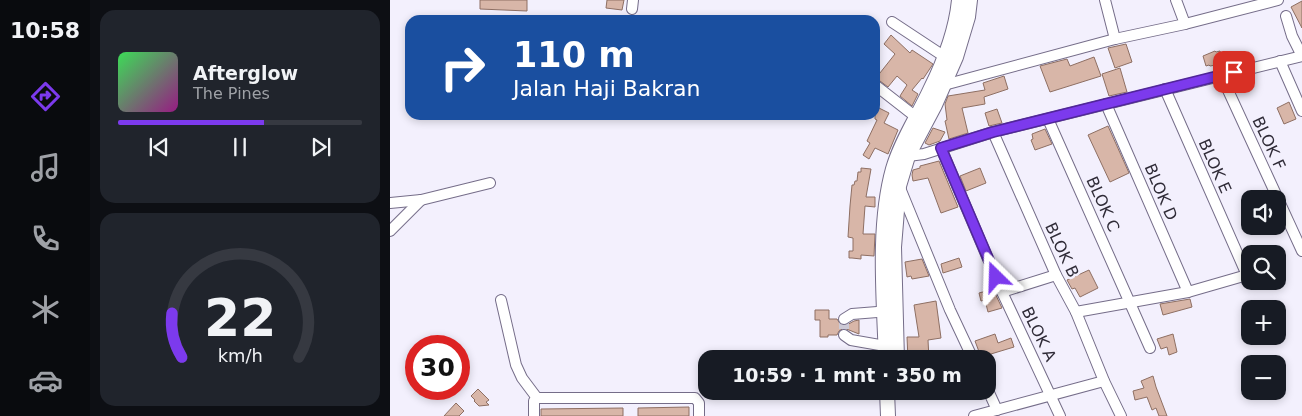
<!DOCTYPE html>
<html lang="id">
<meta charset="utf-8">
<style>
body{margin:0;font-family:"DejaVu Sans",sans-serif;background:#20242c;color:#f1f3f6;height:100vh;display:flex;flex-direction:column;font-size:19px;white-space:nowrap}
*{box-sizing:border-box;margin:0}
p{font-size:16px;color:#9ea1a6}
.icon{flex:none;width:28px;height:28px;fill:none;stroke:currentColor;stroke-width:2;stroke-linecap:round;stroke-linejoin:round}
.map{position:relative;flex:1;overflow:hidden}
.details{display:flex;flex-direction:column;gap:10px;padding:10px;background:#0d0f14;width:300px}
.details>*{flex:none}
.guide{position:absolute;left:15px;top:15px;width:475px;height:105px;border-radius:15px;box-shadow:0 2px 8px #0003;background:#1a4fa0;color:#fff;overflow:hidden}
.fabs{position:absolute;left:851px;top:190px;display:grid;gap:10px}
.fabs a{display:grid;place-items:center;width:45px;height:45px;border-radius:10px;background:#171b24;box-shadow:0 2px 8px #0003;font-size:25px}
.speed{position:absolute;left:15px;top:335px;display:flex;gap:10px;font-size:25px;font-weight:700;text-align:center}
.speed>*{display:grid;place-content:center;width:65px;height:65px;border-radius:50%;background:#171b24;box-shadow:0 2px 8px #0003;line-height:1}
.speed .limit{border:8px solid #d22;background:#fff;color:#111}
.pin{position:absolute;display:grid;place-items:center;width:42px;height:42px;color:#fff;margin:-21px;border-radius:10px;box-shadow:0 2px 8px #0006}
.me{position:absolute;width:55px;margin:-28px;rotate:338deg;stroke-linejoin:round;filter:drop-shadow(0 0 4px #0008)}
.turn{display:flex;align-items:center;gap:18px;height:105px;padding:0 25px;font-size:22px}
.turn .icon{width:65px;height:65px;stroke-width:2.5}
.turn b{display:block;font-size:35px;line-height:42px}
.details .widget{flex:1;display:flex;flex-direction:column;justify-content:center;gap:8px;min-width:0;padding:0 18px;border-radius:15px;background:#20242c}
.details .dial{align-items:center;gap:0}
.dial svg{height:130px;overflow:visible;fill:none;stroke:#363941;stroke-width:7;stroke-linecap:round;text-anchor:middle}
.dial text{fill:#f1f3f6;stroke:none}
.song{display:flex;align-items:center;gap:15px}
.cover{width:60px;height:60px;border-radius:8px;background:linear-gradient(135deg,hsl(130 70% 55%),hsl(310 70% 35%))}
.played{height:5px;border-radius:2px;background:linear-gradient(90deg,#7c3aed 60%,#363941 60%)}
.keys{display:flex;justify-content:space-around;direction:ltr}
.trip{position:absolute;left:308px;top:350px;width:298px;height:50px;border-radius:15px;background:#171b24;box-shadow:0 2px 8px #0003;font-weight:700;line-height:50px;text-align:center}
main{display:flex;flex:1;min-height:0}
.tab-bar{display:flex;flex-direction:column;width:90px;justify-content:space-around;align-items:center;background:#090b0e;color:#9ea1a6}
.tab-bar .icon{width:35px;height:35px}
.tab-bar .active{color:#7c3aed}
.tab-bar b{font-size:22px;color:#f1f3f6}
.map>svg:first-child{display:block}
</style>
<main>
<nav class="tab-bar">
<b>10:58</b>
<svg class="icon active" aria-label="directions" viewBox="0 0 24 24"><path d="M12 3l9 9-9 9-9-9zM9 14v-3h6M13 9l2 2-2 2"/></svg>
<svg class="icon" aria-label="music" viewBox="0 0 24 24"><path d="M9 18V5l10-2v13"/><circle cx="6" cy="18" r="3"/><circle cx="16" cy="16" r="3"/></svg>
<svg class="icon" aria-label="phone" viewBox="0 0 24 24"><path d="M5 4h4l2 5-3 2q2 4 5 5l2-3 5 2v4C11 20 4 13 5 4z"/></svg>
<svg class="icon" aria-label="climate" viewBox="0 0 24 24"><path d="M12 3v18M4 7l16 10M4 17L20 7"/></svg>
<svg class="icon" aria-label="car" viewBox="0 0 24 24"><path d="M5 17H2v-5l4-1 3-4h7l3 4 3 1v5h-3M9 17h6M6 11h13"/><circle cx="7" cy="17" r="2"/><circle cx="17" cy="17" r="2"/></svg>
</nav>
<section class="details">
<div class="widget">
<div class="song"><i class="cover"></i><div><b>Afterglow</b><p>The Pines</p></div></div>
<div class="played"></div>
<div class="keys"><svg class="icon" aria-label="previous" viewBox="0 0 24 24"><path d="M18 5L8 12l10 7zM5 5v14"/></svg><svg class="icon" aria-label="pause" viewBox="0 0 24 24"><path d="M8 5v14M16 5v14"/></svg><svg class="icon" aria-label="next" viewBox="0 0 24 24"><path d="M6 5l10 7-10 7zM19 5v14"/></svg></div>
</div>
<div class="widget dial"><svg viewBox="0 0 100 80">
<path d="M14 69A42 42 0 1 1 86 69"/>
<path d="M14 69A42 42 0 0 1 8 42" stroke="#7c3aed"/>
<text x="50" y="56" font-size="32" font-weight="700">22</text>
<text x="50" y="72" font-size="11">km/h</text>
</svg></div>
</section>
<div class="map">
<svg width="912" height="416" viewBox="0 0 912 416">
<rect width="100%" height="100%" fill="#f3f0fd"/>
<g fill="#d8b6a8" stroke="#8e6f63">
<polygon points="90,0 137,0 137,11 90,9"/>
<polygon points="217,0 234,0 232,10 216,8"/>
<polygon points="912,1 912,28 901,7"/>
<polygon points="501,35 520,53 522,50 543,64 533,79 532,78 522,90 528,94 522,106 510,96 517,85 507,76 498,87 486,78 505,54 494,44"/>
<polygon points="736,44 742,62 725,68 718,48"/>
<polygon points="825,51 826,52 830,51 833,60 825,62 826,65 820,66 819,65 816,66 813,56"/>
<polygon points="704,57 711,76 660,92 650,66 677,59 680,66"/>
<polygon points="730,68 737,92 719,96 712,74"/>
<polygon points="614,76 618,89 594,97 595,104 572,108 578,133 559,139 555,121 557,120 555,104 558,96 595,90 593,83"/>
<polygon points="899,102 906,119 894,124 887,108"/>
<polygon points="485,106 499,113 494,123 508,130 498,154 485,148 479,159 473,155 480,143 477,141 487,120 485,119"/>
<polygon points="607,109 612,123 599,126 595,113"/>
<polygon points="718,126 739,173 720,182 698,135"/>
<polygon points="543,128 555,132 550,141 539,145 535,143"/>
<polygon points="655,129 662,144 645,150 641,140 643,139 642,134"/>
<polygon points="549,161 568,207 551,213 538,178 523,181 522,175 523,170 530,168 530,166"/>
<polygon points="471,168 481,169 476,197 485,197 485,207 475,206 473,234 485,234 484,256 471,255 471,259 462,258 459,258 459,251 463,251 463,238 458,237 460,206 462,185 464,185 465,181 467,181 468,172 471,172"/>
<polygon points="590,168 596,183 576,191 570,176"/>
<polygon points="569,258 572,267 553,273 551,264"/>
<polygon points="532,259 539,276 522,279 521,276 517,277 515,262"/>
<polygon points="699,270 708,288 690,297 685,288 682,289 677,280"/>
<polygon points="603,289 612,308 598,312 595,300 591,301 589,293"/>
<polygon points="800,299 802,307 773,315 770,304"/>
<polygon points="546,301 551,338 538,340 539,359 518,359 517,337 529,337 524,305"/>
<polygon points="425,310 439,310 439,319 447,319 451,325 455,326 464,321 469,320 469,334 454,328 449,331 447,335 438,335 438,337 430,337 430,320 425,320"/>
<polygon points="605,334 608,343 621,338 624,347 591,357 585,341"/>
<polygon points="783,334 787,352 779,355 777,347 771,349 767,339"/>
<polygon points="763,376 766,387 777,416 769,416 766,408 762,410 757,397 745,400 743,391 754,388 751,381"/>
<polygon points="88,389 99,400 96,402 99,405 89,406 84,401 85,400 81,396"/>
<polygon points="66,403 74,411 69,416 54,416"/>
<polygon points="299,407 299,416 248,416 248,408"/>
<polygon points="233,408 233,416 151,416 151,409"/>
</g>
<g fill="none" stroke-linecap="round" stroke-linejoin="round">
<polyline stroke="#ccc9d5" stroke-width="10" stroke-dasharray="10 5" stroke-linecap="butt" points="454,319 454,335"/>
<g stroke="#756d89" stroke-width="12">
<g id="minor">
<polyline points="715,0 725,39"/>
<polyline points="786,0 795,24"/>
<polyline points="242,9 243,0"/>
<polyline points="896,16 902,36 912,56"/>
<polyline points="502,22 555,57"/>
<polyline points="890,61 912,111"/>
<polyline points="831,75 912,251"/>
<polyline points="485,85 526,117"/>
<polyline points="554,85 725,39 795,24 888,0"/>
<polyline points="775,89 860,282"/>
<polyline points="716,104 798,292"/>
<polyline points="658,119 760,348"/>
<polyline points="603,132 666,275 686,312 714,381 731,416"/>
<polyline points="551,148 612,292 670,416"/>
<polyline points="518,156 534,154 603,132 912,56"/>
<polyline points="510,188 560,310 583,359"/>
<polyline points="0,203 31,200 100,183"/>
<polyline points="0,231 31,200"/>
<polyline points="612,292 666,275"/>
<polyline points="111,300 126,365 132,378 147,398"/>
<polyline points="686,312 798,292 857,275"/>
<polyline points="454,319 462,314 500,311"/>
<polyline points="454,335 461,340 501,347"/>
<polyline points="596,386 607,410"/>
<polyline points="144,416 144,401 147,398 305,398 309,403 309,416"/>
<polyline points="584,416 714,381"/>
</g>
</g>
<g stroke="#756d89" stroke-width="16">
<g id="major">
<path d="M496 359C494 299 487 226 503 169 511 141 528 116 540 90 554 62 566 32 569 0"/>
<polyline points="507,359 504,247 509,186 518,156 545,105 566,57 578,17 580,0"/>
<polyline points="497,391 498,416"/>
</g>
</g>
<use href="#minor" stroke="#fff" stroke-width="10"/>
<use href="#major" stroke="#fff" stroke-width="14"/>
</g>
<g fill="none" stroke-linecap="round" stroke-linejoin="round">
<g stroke="#51269a" stroke-width="12">
<polyline id="route" points="606,277 551,148 603,132 844,72"/>
</g>
<use href="#route" stroke="#7c3aed" stroke-width="9"/>
</g>
<g text-anchor="middle" dominant-baseline="central" stroke-width="5" stroke-linejoin="round" paint-order="stroke">
<g font-size="16" fill="#2f2b37" stroke="#f3f0fd">
<text transform="translate(879 143) rotate(65)">BLOK F</text>
<text transform="translate(825 166) rotate(66)">BLOK E</text>
<text transform="translate(771 192) rotate(67)">BLOK D</text>
<text transform="translate(713 204) rotate(66)">BLOK C</text>
<text transform="translate(672 250) rotate(65)">BLOK B</text>
<text transform="translate(649 334) rotate(64)">BLOK A</text>
</g>
</g>
</svg>
<div class="fabs">
<a><svg class="icon" aria-label="sound" viewBox="0 0 24 24"><path d="M4 9h4l5-4v14l-5-4H4zM17 9q2 3 0 6"/></svg></a>
<a><svg class="icon" aria-label="search" viewBox="0 0 24 24"><circle cx="10" cy="10" r="6"/><path d="M15 15l6 6"/></svg></a>
<a>+</a>
<a>−</a>
</div>
<div class="speed"><div class="limit">30</div></div>
<div class="pin" style="left:844px;top:72px;background:#d93025"><svg class="icon" aria-label="arrive" viewBox="0 0 24 24"><path d="M6 21V4h12l-3 4 3 4H6"/></svg></div>
<svg class="me" style="left:606px;top:277px" viewBox="-20 -20 40 40"><path d="M0-17L14 15 0 8-14 15z" fill="#7c3aed" stroke="#fff" stroke-width="4"/></svg>
<div class="trip">10:59 · 1 mnt · 350 m</div>
<div class="guide">
<div class="turn"><svg class="icon" aria-label="right" viewBox="0 0 24 24"><path d="M7 20v-9h11M14 6l5 5-5 5"/></svg><div><b>110 m</b>Jalan Haji Bakran</div></div>
</div>
</div>
</main>
